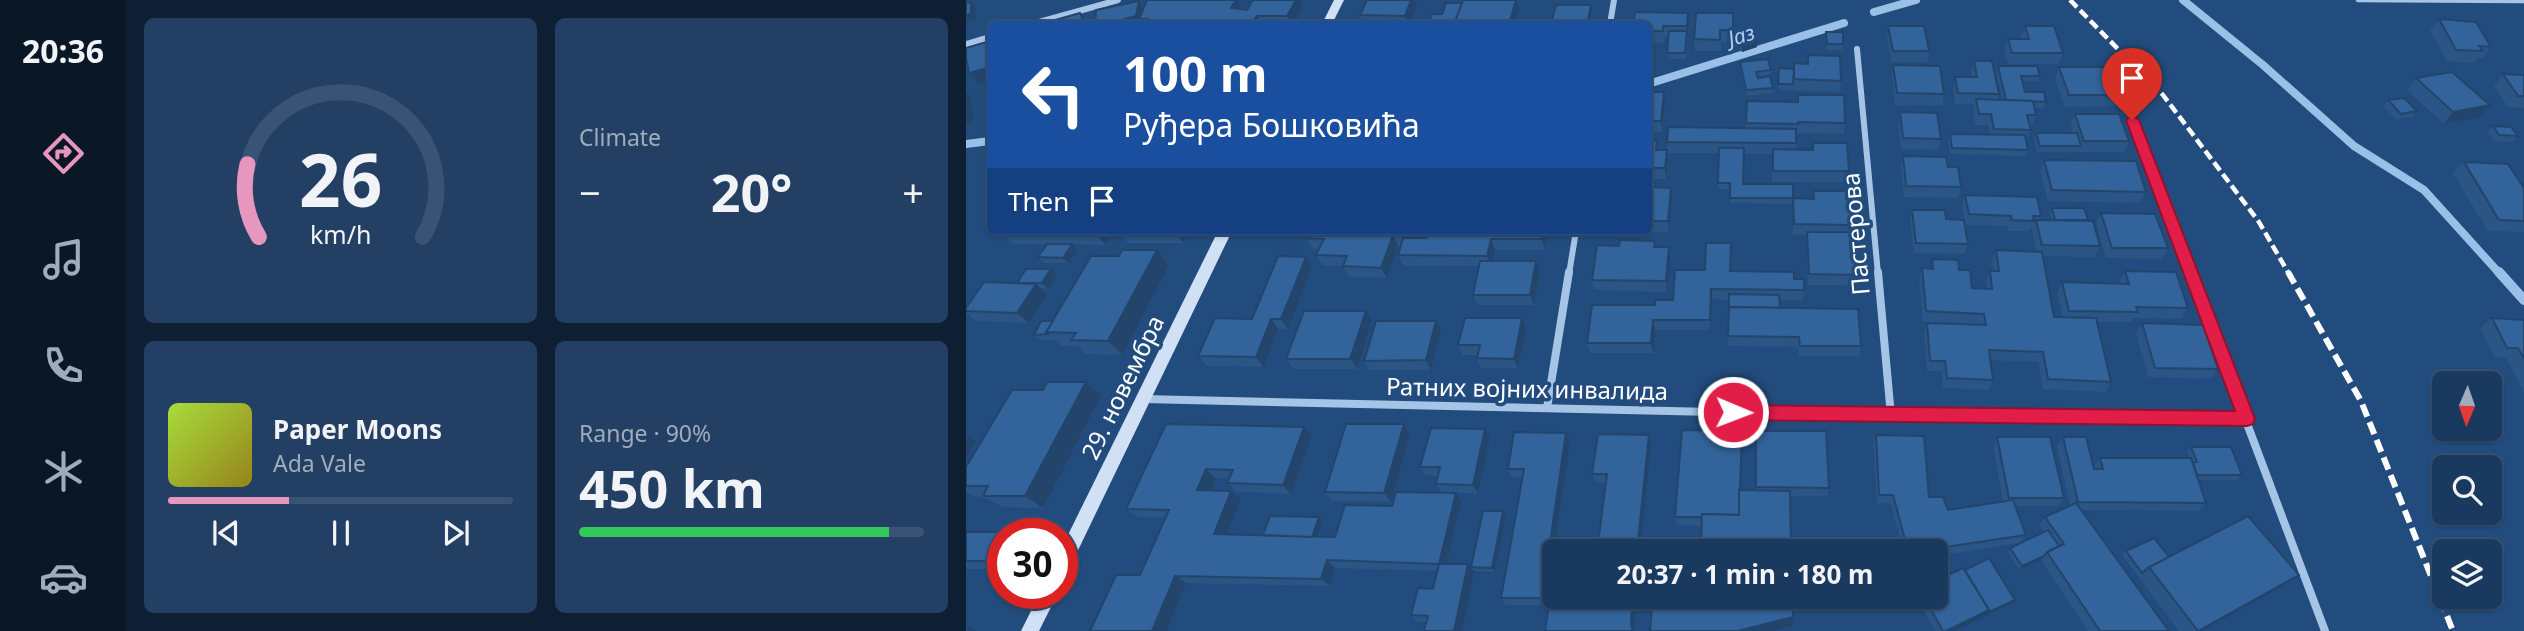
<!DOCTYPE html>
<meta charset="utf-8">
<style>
body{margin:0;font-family:"Noto Sans",sans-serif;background:#234064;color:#f1f3f6;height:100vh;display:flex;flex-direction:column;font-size:26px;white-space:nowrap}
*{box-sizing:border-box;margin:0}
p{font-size:23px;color:#9facbc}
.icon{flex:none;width:38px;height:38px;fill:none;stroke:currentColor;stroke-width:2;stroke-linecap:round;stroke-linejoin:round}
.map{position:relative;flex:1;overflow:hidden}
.sheet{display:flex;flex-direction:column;gap:18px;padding:18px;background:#0e1f34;width:840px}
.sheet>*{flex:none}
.guide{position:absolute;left:21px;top:21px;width:665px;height:214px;border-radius:10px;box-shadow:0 2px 5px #0004,0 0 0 2px #385373;background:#1a4fa0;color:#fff;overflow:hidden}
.needle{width:46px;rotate:182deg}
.controls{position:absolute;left:1466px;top:371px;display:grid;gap:14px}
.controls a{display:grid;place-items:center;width:70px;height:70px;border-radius:10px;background:#1a395e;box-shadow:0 2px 5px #0004,0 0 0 2px #385373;font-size:35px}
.speed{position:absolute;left:21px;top:518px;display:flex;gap:14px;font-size:35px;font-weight:700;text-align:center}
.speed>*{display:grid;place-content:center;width:91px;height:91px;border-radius:50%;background:#1a395e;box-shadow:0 2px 5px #0004,0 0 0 2px #385373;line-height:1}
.speed .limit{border:10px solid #d22;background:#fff;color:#111}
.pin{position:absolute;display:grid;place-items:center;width:60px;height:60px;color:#fff;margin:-72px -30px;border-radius:50% 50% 50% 0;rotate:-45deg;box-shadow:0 0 7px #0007}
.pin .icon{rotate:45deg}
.me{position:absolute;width:77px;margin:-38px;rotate:91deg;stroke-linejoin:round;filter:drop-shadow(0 0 5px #0008)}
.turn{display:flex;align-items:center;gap:24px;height:147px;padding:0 21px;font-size:32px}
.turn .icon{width:91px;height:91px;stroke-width:2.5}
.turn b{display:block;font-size:49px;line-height:60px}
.then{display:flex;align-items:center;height:66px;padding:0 21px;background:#0003;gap:14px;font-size:26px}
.big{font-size:52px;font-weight:700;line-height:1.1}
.sheet .tile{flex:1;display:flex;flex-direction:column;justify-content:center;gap:10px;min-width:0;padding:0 24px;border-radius:10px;background:#234064}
.sheet .dial{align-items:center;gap:0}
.dial svg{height:182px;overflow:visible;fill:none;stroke:#385373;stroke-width:7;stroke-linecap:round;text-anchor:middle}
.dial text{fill:#f1f3f6;stroke:none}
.song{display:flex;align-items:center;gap:21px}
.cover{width:84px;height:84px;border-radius:10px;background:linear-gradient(135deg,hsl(80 70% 55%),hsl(50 70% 35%))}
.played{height:7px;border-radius:4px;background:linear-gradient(90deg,#e797bd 35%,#385373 35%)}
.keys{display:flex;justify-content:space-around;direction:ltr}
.heat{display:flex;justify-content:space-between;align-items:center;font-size:38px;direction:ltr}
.charge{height:10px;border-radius:5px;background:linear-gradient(90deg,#34c759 90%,#385373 0)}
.sheet .tiles{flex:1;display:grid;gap:18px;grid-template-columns:repeat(2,1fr)}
.trip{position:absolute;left:576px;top:539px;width:406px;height:70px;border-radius:10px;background:#1a395e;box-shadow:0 2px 5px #0004,0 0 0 2px #385373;font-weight:700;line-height:70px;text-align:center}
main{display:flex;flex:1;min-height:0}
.menu{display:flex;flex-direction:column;width:126px;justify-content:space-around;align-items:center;background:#0a1726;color:#9facbc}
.menu .icon{width:49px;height:49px}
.menu .current{color:#e797bd}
.menu b{font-size:32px;color:#f1f3f6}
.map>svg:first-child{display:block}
</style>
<main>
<nav class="menu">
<b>20:36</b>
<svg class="icon current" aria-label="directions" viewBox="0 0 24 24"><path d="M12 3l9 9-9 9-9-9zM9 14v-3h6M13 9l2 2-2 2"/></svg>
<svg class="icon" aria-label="music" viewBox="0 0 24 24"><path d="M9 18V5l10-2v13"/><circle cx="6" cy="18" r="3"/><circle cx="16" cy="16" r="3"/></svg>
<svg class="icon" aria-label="phone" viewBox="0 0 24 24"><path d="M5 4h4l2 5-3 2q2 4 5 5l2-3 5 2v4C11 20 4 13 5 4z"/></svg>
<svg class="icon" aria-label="climate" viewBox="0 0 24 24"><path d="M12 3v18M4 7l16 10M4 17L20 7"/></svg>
<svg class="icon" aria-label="car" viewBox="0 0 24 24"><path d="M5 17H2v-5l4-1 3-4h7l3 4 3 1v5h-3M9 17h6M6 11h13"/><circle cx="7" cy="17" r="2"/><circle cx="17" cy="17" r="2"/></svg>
</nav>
<section class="sheet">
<div class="tiles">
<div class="tile dial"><svg viewBox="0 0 100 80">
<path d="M14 69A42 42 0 1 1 86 69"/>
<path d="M14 69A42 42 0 0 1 9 37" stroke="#e797bd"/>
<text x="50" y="56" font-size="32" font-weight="700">26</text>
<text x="50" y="72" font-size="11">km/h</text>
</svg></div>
<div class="tile"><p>Climate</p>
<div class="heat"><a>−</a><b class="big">20°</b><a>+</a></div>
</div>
<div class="tile">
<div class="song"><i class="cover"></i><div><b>Paper Moons</b><p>Ada Vale</p></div></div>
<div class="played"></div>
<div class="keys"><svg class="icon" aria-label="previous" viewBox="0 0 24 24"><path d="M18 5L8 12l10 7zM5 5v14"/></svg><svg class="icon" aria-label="pause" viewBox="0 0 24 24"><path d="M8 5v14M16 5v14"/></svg><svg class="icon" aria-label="next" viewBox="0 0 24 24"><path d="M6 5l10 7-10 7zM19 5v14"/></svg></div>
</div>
<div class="tile"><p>Range · 90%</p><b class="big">450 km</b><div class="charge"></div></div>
</div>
</section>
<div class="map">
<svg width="1558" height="631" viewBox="0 0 1558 631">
<rect width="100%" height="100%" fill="#224c7d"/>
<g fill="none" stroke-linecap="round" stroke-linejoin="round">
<g stroke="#9ac0e7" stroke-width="8">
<polyline points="1217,0 1297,65 1388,146 1458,190 1534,274"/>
<polyline points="908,12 950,0"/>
<polyline points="682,84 878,23"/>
<polyline points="0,144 24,141"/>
</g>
<polyline stroke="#9ac0e7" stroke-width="10" points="1533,272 1558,300"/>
<polyline stroke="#a6c5e6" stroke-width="4.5" points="1392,0 1558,1"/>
<g stroke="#a6c5e6" stroke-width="6">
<polyline points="66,24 152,0"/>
<polyline points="644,24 648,0"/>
<polyline points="0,44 24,37"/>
<polyline points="891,49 912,274"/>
<polyline points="1157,94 1225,274"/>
<polyline points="603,274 610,231"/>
</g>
<g stroke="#a6c5e6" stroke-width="8">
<polyline points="912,272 925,416"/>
<polyline points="1224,272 1359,631"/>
<polyline points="177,399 925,416 1281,419"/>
<polyline points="581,408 603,272"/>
</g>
<g fill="#d0e1f5" fill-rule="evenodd">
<polygon points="368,0 378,0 366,24 356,24"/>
<polygon points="252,231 266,231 102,571 96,573 96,547"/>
<polygon points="74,593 92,593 73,631 55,631"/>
</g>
<polyline stroke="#fff" stroke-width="4.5" stroke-dasharray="10 4.5" stroke-linecap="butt" points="1104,0 1197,95 1293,222 1323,274"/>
<polyline stroke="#fff" stroke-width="6" stroke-dasharray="13 6" stroke-linecap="butt" points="1322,272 1395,401 1487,631"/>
</g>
<g fill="#2b5584">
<polygon points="401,0 448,0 451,7 444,24 397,24 394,15"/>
<polygon points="337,8 329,24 129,24 178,9 281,10"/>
<polygon points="722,13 723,24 720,59 702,59 703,37 698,37 698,43 682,42 682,24"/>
<polygon points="767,13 767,42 755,42 755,51 729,51 728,39"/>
<polygon points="1473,19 1525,47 1516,58 1512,58 1508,63 1481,61 1464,31"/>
<polygon points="922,26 963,51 961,62 925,62 921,37"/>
<polygon points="1059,26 1097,53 1093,64 1042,64 1038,50 1042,39 1056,39 1055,37"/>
<polygon points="860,32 877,44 877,50 860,50"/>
<polygon points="771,39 791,41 791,47 776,52 771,45"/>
<polygon points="1008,61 1033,94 1031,100 1037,100 1030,72 1032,66 1074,76 1072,82 1056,81 1059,92 1080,102 1078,108 1068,108 1070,115 1066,126 1064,126 1065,130 1060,141 1062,150 1060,156 984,154 982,139 984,134 1024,135 1022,125 1009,125 1007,111 1009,104 989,104 987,88 989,77 1006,77 1005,72"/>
<polygon points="774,62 805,70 807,93 780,96 774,68"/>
<polygon points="927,65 978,94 976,105 929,105 926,76"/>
<polygon points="1093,67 1157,95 1152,106 1099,107 1089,79"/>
<polygon points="813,68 875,81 874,92 812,90"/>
<polygon points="1537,74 1558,75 1558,108 1542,107 1528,86"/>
<polygon points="1450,78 1524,105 1514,117 1478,124 1441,90"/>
<polygon points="682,92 699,104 696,132 682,132"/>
<polygon points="1422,100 1451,111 1446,117 1430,119 1417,106"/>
<polygon points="781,101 879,123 878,134 832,133 832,136 830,136 830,150 846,150 847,143 883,171 882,182 806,182 806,154 778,154 777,184 827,184 827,204 764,203 764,189 752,189 753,153 702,153 701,142 780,128"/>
<polygon points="934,112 975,139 972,150 935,149 932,123"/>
<polygon points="1109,114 1163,141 1158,152 1071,152 1068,139 1070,133 1107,133 1104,125"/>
<polygon points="1527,126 1552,136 1546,142 1528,141 1522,132"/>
<polygon points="682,140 692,150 701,150 702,162 700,179 682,179"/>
<polygon points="937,156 982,167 995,187 992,198 938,197 935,167"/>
<polygon points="1078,160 1180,192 1174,203 1082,201 1074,171"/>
<polygon points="1498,162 1558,188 1558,232 1522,231 1487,173"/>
<polygon points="682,187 705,188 706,199 703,232 639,231 682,231"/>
<polygon points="847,191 886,225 885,232 892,275 890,285 842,285 841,235 827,235 827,198 847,199"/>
<polygon points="999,195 1075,216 1074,220 1086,221 1084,214 1086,208 1122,220 1121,221 1134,246 1129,257 1077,256 1088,317 1097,317 1091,293 1096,282 1154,284 1153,281 1159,271 1222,308 1215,319 1168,318 1165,322 1131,322 1145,382 1139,392 1077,389 1072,362 1024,360 1027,380 1023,390 977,388 976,371 961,371 958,333 961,323 1014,325 1014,324 957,322 953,279 956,268 964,269 966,259 993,270 1006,288 1021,288 1020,282 1024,271 1028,271 1026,261 1030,250 1070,251 1066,231 1067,227 1065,227 1063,231 1042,231 1041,226 999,225 996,206"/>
<polygon points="946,210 980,219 1002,244 998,254 948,253 944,221"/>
<polygon points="1135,213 1202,248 1195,259 1140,258 1130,224"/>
<polygon points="37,231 148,231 140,245 106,244 111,250 102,263 78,263 72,257 81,244 47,244 36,233"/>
<polygon points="154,231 224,231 218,243 162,243 153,232"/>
<polygon points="456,231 453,238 461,238 463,231 582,231 579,250 529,250 526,261 574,271 568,305 511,305 507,295 513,266 438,266 432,255 435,246 432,246 421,278 383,277 377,266 357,266 350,255 353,249 347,249 340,238"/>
<polygon points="689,241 690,247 704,257 701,292 628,290 626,280 653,246"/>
<polygon points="191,250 203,265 157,355 120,354 112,346 96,346 88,340 74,340 68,335 87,321 153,256"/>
<polygon points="346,267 322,329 312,329 298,367 241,366 232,356 286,319"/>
<polygon points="765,271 828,279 838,290 837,300 813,300 814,308 895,346 893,356 833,356 832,347 762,346 763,300 746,299 744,330 689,330 687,353 624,353 621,343 689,305 707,300"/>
<polygon points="91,274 82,289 75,288 81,294 63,323 10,321 0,313 0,308 51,283"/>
<polygon points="1526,318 1558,320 1558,393 1540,358 1529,357 1514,328"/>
<polygon points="406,321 391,369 328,369 320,359"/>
<polygon points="1176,323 1252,369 1244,379 1182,377 1170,333"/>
<polygon points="560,329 552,368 515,368 511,358 512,355 497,355 492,345"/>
<polygon points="475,331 465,370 404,370 398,361"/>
<polygon points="135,396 77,508 36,507 20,498 9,497 0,492 0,467"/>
<polygon points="200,424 338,427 346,436 325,494 271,492 261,483 264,478 250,478 245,490 265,491 275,499 261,535 297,535 353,517 357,521 352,537 369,537 426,506 490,493 495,502 481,564 502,564 505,567 537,511 540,516 529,572 508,571 460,622 452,622 445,615 467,589 472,571 369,568 364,586 220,583 201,631 124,631 174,575 200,518 172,517 160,509"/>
<polygon points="438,424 444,434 425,502 366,501 359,492"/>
<polygon points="519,429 524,438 512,493 475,493 470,484 472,476 460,475 454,467"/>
<polygon points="790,431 863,488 861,496 824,496 735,526 711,525 709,517 774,490 790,490"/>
<polygon points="600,433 604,442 580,605 540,605 535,598 556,478 546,477 542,469"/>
<polygon points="683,435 685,444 640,483 629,482 626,474"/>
<polygon points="910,435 963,497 982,510 1037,501 1027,446 1031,437 1098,498 1092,506 1049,506 1060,535 1054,543 970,556 970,551 937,551 925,504 911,503 907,444"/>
<polygon points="1097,437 1128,467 1134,458 1223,458 1221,451 1225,447 1276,475 1271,480 1233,480 1240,503 1232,511 1116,510 1203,631 1122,631 1075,560 1053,570 1042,552 1044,548 1078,532 1073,525 1079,517 1104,506 1091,446"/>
<polygon points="0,532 36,569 0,569"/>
<polygon points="1160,551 1203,557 1318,585 1236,631 1213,631 1156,555"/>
<polygon points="999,570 1049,600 1046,603 989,631 969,631 950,597 970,597"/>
</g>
<g fill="#23456c">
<polygon points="271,0 277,11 265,8"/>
<polygon points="330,0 334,0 337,8 329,24 325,24 321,16"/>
<polygon points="445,0 448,0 451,7 444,24 442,24 439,16"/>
<polygon points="550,0 553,10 549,24 543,24"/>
<polygon points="173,1 180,12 173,19 176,24 158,24 158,19"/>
<polygon points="5,2 10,8 9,20 0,22 0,15"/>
<polygon points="625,5 626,11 623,24 621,24"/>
<polygon points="114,13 123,24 119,24"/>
<polygon points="722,13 723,24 721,37 721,26"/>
<polygon points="291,16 296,24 285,24"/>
<polygon points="791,41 791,47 776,52 776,46"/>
<polygon points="18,69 24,71 24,81 13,84 3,73"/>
<polygon points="0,90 4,95 8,122 0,125"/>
<polygon points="698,92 699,104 696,132 695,121"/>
<polygon points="1524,105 1514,117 1478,124 1487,112"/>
<polygon points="701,150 702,162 700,179 699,168"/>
<polygon points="705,188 706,199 703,232 702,221"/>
<polygon points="132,231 148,231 140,245 130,234"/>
<polygon points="210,231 224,231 218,243 209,233"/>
<polygon points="447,231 456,231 450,247 445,236"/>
<polygon points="577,231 582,231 579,250 576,239"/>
<polygon points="427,235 432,246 421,278 415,268"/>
<polygon points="525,239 529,250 525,266 521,256"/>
<polygon points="106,244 111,250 102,263 97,258"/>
<polygon points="703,247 704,257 701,292 700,281"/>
<polygon points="191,250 203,265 157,355 142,341"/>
<polygon points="340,257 346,267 322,329 315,319"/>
<polygon points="570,261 574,271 568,305 564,295"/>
<polygon points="85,269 91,274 82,289 76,283"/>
<polygon points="70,284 81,294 63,323 51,313"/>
<polygon points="745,289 746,299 744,330 744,320"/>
<polygon points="400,311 406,321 391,369 384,359"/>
<polygon points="556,318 560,329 552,368 548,359"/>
<polygon points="305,319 312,329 298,367 290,357"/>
<polygon points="687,320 689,330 687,353 685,343"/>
<polygon points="470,321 475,331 465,370 460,360"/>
<polygon points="120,382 135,396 77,508 59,496"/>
<polygon points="438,424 444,434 425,502 418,493"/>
<polygon points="338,427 346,436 325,494 317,485"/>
<polygon points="519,429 524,438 512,493 507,485"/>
<polygon points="600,433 604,442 580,605 576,598"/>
<polygon points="683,435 685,444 674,551 671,551"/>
<polygon points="3,436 10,441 0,458 0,441"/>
<polygon points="240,469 250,478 242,499 231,490"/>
<polygon points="265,491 275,499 258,542 248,534"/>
<polygon points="490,493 495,502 479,571 473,564"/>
<polygon points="537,511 540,516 529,572 526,568"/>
<polygon points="353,517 357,521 349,544 345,540"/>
<polygon points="37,532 41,534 37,534 36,569 22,561"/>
<polygon points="1078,556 1075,560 1053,570 1056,566"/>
<polygon points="361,560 369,568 364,586 355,579"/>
<polygon points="502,564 508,571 496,631 488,631"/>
<polygon points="1333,575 1318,585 1236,631 1232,631"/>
<polygon points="209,576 220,583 201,631 186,631"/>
<polygon points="667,597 670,597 668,631 666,631 665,620"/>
<polygon points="1049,600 1046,603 989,631 980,631 1023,610"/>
<polygon points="827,617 826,626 806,631 772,631"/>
<polygon points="0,626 11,631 0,631"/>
</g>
<g fill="#32639a" stroke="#23456c" stroke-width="2">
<polygon points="181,0 270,0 265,8 281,10 287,0 330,0 321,16 291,16 285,24 234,21 180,23 182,19 173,19"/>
<polygon points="401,0 445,0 439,16 394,15"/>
<polygon points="497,0 550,0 543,24 488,24"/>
<polygon points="173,1 170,16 158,19 158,24 129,24 130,10"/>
<polygon points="5,2 5,14 0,15 0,3"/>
<polygon points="480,3 496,3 488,24 462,24 466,14 476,14"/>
<polygon points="590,5 625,5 621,24 560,24 585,24"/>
<polygon points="669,12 722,13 721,26 697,26 697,31 682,31 682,24 667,24"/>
<polygon points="114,13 119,24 75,24"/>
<polygon points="730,13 767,13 767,30 754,30 754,40 728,39"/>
<polygon points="1473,19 1510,22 1525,47 1513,46 1517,51 1490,50"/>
<polygon points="922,26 958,26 963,51 927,51"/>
<polygon points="1059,26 1088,26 1097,53 1046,53 1042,39 1063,39"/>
<polygon points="703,31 721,31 719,53 701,53"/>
<polygon points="860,32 877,32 877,44 861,44"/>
<polygon points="786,34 791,41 776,46 771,39"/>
<polygon points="24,41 24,71 19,73 18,69 3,73 0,58 0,48"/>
<polygon points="842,55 874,56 875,81 828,79 828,63 842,64"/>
<polygon points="802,59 805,70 790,72 792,78 804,76 807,88 780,90 774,62"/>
<polygon points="1008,61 1026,61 1033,94 992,93 989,77 1011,77"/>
<polygon points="927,65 974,66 978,94 931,93"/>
<polygon points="1032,66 1071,66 1074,76 1055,76 1059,92 1078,92 1080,102 1040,100"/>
<polygon points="1093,67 1146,67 1157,95 1103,95"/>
<polygon points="813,68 828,69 827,84 812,84"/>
<polygon points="1486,72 1524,105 1487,112 1450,78"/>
<polygon points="1537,74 1558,75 1558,96 1552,96"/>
<polygon points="682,92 698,92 695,121 682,121"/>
<polygon points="832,95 878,95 879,123 832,122 832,124 780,123 781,101 832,102"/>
<polygon points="1438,98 1451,111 1435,114 1422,100"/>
<polygon points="1010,99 1067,101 1070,115 1061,115 1065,130 1028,129 1025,114 1013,114"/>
<polygon points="934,112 971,113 975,139 937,138"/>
<polygon points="1109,114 1153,114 1163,141 1118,141"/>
<polygon points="1527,126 1545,127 1552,136 1533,135"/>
<polygon points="702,127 830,129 830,143 701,142"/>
<polygon points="1070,133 1111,133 1115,146 1074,146"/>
<polygon points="984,134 1059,135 1062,150 986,148"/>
<polygon points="682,140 691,141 690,150 701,150 699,168 682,168"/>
<polygon points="847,143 881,143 883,171 807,171 807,149 847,150"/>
<polygon points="753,148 778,148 777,184 827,184 827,198 764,198 764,183 752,183"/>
<polygon points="937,156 980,157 982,167 992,167 995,187 940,186"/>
<polygon points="1078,160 1170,161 1180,192 1086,190"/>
<polygon points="1498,162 1542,164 1558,188 1558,221 1533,220"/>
<polygon points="682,187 705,188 702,221 682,221"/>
<polygon points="847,191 883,191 886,225 828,224 827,198 848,199"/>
<polygon points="999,195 1071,197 1075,216 1067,216 1068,221 1046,220 1045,216 1003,214"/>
<polygon points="1086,208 1118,208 1122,220 1089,220"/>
<polygon points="946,210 979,210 980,219 998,220 1002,244 950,243"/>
<polygon points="1135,213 1189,214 1202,248 1146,248"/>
<polygon points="1070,220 1127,221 1134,246 1076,245"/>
<polygon points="37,231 132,231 130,234 36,233"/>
<polygon points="154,231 210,231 209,233 153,232"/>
<polygon points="344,231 447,231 445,236 427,235 415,268 377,266 381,256 350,255 358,239 340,238"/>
<polygon points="463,231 577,231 576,239 525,239 521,256 432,255 437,238 461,238"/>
<polygon points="841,232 888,232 892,275 843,274"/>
<polygon points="654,240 689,241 688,247 703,247 700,281 626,280 631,245 653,246"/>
<polygon points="740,243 765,243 764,271 828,272 828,279 838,279 838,290 745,289 744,320 687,320 685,343 621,343 626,305 689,305 689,300 707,300 709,270 739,270"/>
<polygon points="81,244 106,244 97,258 72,257"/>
<polygon points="156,250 191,250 142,341 105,340 110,333 80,332 125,256 153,256"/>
<polygon points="1030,250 1076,252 1088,317 1130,318 1145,382 1082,379 1077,352 1023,350 1027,380 981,378 979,361 964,361 961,323 1020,325 1018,314 960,311 956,268 967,269 966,259 992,260 993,270 1004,270 1006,288 1026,289 1024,271 1033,271"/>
<polygon points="312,256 340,257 315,319 305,319 290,357 232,356 249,318 286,319"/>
<polygon points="514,261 570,261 564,295 507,295"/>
<polygon points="60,269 85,269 76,283 51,283"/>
<polygon points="1159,271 1210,272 1222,308 1170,307 1172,312 1103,311 1096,282 1163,284"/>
<polygon points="18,282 70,284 51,313 0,311 0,308"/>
<polygon points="763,294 813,295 814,308 763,307"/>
<polygon points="763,307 892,309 895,346 834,346 833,337 762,336"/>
<polygon points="338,311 400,311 384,359 320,359"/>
<polygon points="499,318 556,318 548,359 511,358 514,345 492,345"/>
<polygon points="1526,318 1558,320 1558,359 1552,348 1541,348"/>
<polygon points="75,321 87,321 80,332 82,334 68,335"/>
<polygon points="410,321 470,321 460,360 398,361"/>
<polygon points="1176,323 1237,325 1252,369 1189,368"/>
<polygon points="81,382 120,382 59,496 17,496 22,486 0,486 0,467 46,390 77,390"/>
<polygon points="200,424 338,427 317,485 261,483 267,470 240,469 231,490 265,491 248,534 369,537 379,505 426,506 430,492 490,493 473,564 361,560 355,579 209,576 186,631 124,631 150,575 174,575 203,510 160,509"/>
<polygon points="380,424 438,424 418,493 359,492"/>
<polygon points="465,428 519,429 507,485 470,484 474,467 454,467"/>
<polygon points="716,430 776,431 773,515 736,514 736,517 709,517"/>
<polygon points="790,431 860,431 863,488 790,487"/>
<polygon points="548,432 600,433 576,598 535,598 558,469 542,469"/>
<polygon points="632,434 683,435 671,551 631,551 641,474 626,474"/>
<polygon points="910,435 958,436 963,497 977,497 982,510 1047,500 1060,535 952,551 942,551 927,495 913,495"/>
<polygon points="1031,437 1084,437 1098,498 1043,498"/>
<polygon points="1097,437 1120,437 1128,469 1137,469 1134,458 1225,458 1240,503 1112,502"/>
<polygon points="1225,447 1265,447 1276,475 1231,475 1227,462 1231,462"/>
<polygon points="773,490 824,491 825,551 735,551 736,514 773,515"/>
<polygon points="1110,503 1203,631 1134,631 1081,552 1098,544 1079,517"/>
<polygon points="517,511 537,511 526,568 505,567"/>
<polygon points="304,516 353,517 346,537 297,535"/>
<polygon points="1282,516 1333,575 1232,631 1183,567"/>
<polygon points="1082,530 1093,546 1081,552 1078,556 1056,566 1044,548"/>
<polygon points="0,532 37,532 22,561 0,561"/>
<polygon points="1188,538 1203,557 1183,567 1176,573 1160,551"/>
<polygon points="1023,558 1049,600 1021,613 1023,610 999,570"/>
<polygon points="473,564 502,564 488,631 458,631 462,616 445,615 452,588 467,589"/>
<polygon points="997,568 1023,610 980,631 977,631 958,597 970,597 970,581"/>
<polygon points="588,574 588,597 667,597 665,620 666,631 579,631"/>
<polygon points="687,597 827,597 827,617 772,631 684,631"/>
</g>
<polygon fill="#e11d48" stroke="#92132f" stroke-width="2" points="1166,115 1173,120 1289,419 1287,424 1281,426 767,420 761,418 758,412 761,407 767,405 1269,411 1160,120"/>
<g text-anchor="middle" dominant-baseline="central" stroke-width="7" stroke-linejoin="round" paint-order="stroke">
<g font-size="21" font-style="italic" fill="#b1ceee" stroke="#224c7d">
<text transform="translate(775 35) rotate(-17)">Јаз</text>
</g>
<g font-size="24" fill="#fff" stroke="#224c7d">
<text transform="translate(889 234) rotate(-95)">Пастерова</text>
<text transform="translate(156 387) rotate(-64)">29. новембра</text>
<text transform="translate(561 388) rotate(1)">Ратних војних инвалида</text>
</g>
</g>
</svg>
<div class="controls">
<a><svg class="needle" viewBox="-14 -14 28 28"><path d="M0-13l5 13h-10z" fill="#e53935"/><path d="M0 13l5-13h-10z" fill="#9facbc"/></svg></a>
<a><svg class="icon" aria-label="search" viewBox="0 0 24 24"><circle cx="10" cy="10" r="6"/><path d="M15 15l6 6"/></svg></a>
<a><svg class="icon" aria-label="layers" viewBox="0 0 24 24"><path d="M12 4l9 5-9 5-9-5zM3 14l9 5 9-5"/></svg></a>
</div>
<div class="speed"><div class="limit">30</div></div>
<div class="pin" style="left:1166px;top:120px;background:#d93025"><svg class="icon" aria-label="arrive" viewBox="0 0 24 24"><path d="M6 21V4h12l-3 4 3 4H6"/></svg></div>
<svg class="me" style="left:767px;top:412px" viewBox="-20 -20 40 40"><circle r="17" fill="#e11d48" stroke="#fff" stroke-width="3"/><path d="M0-11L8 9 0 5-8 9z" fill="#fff"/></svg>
<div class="trip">20:37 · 1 min · 180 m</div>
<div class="guide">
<div class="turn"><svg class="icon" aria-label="left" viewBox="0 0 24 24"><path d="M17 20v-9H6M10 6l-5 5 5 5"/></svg><div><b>100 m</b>Руђера Бошковића</div></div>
<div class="then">Then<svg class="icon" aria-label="arrive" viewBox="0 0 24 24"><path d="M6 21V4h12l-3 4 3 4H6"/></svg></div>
</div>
</div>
</main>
